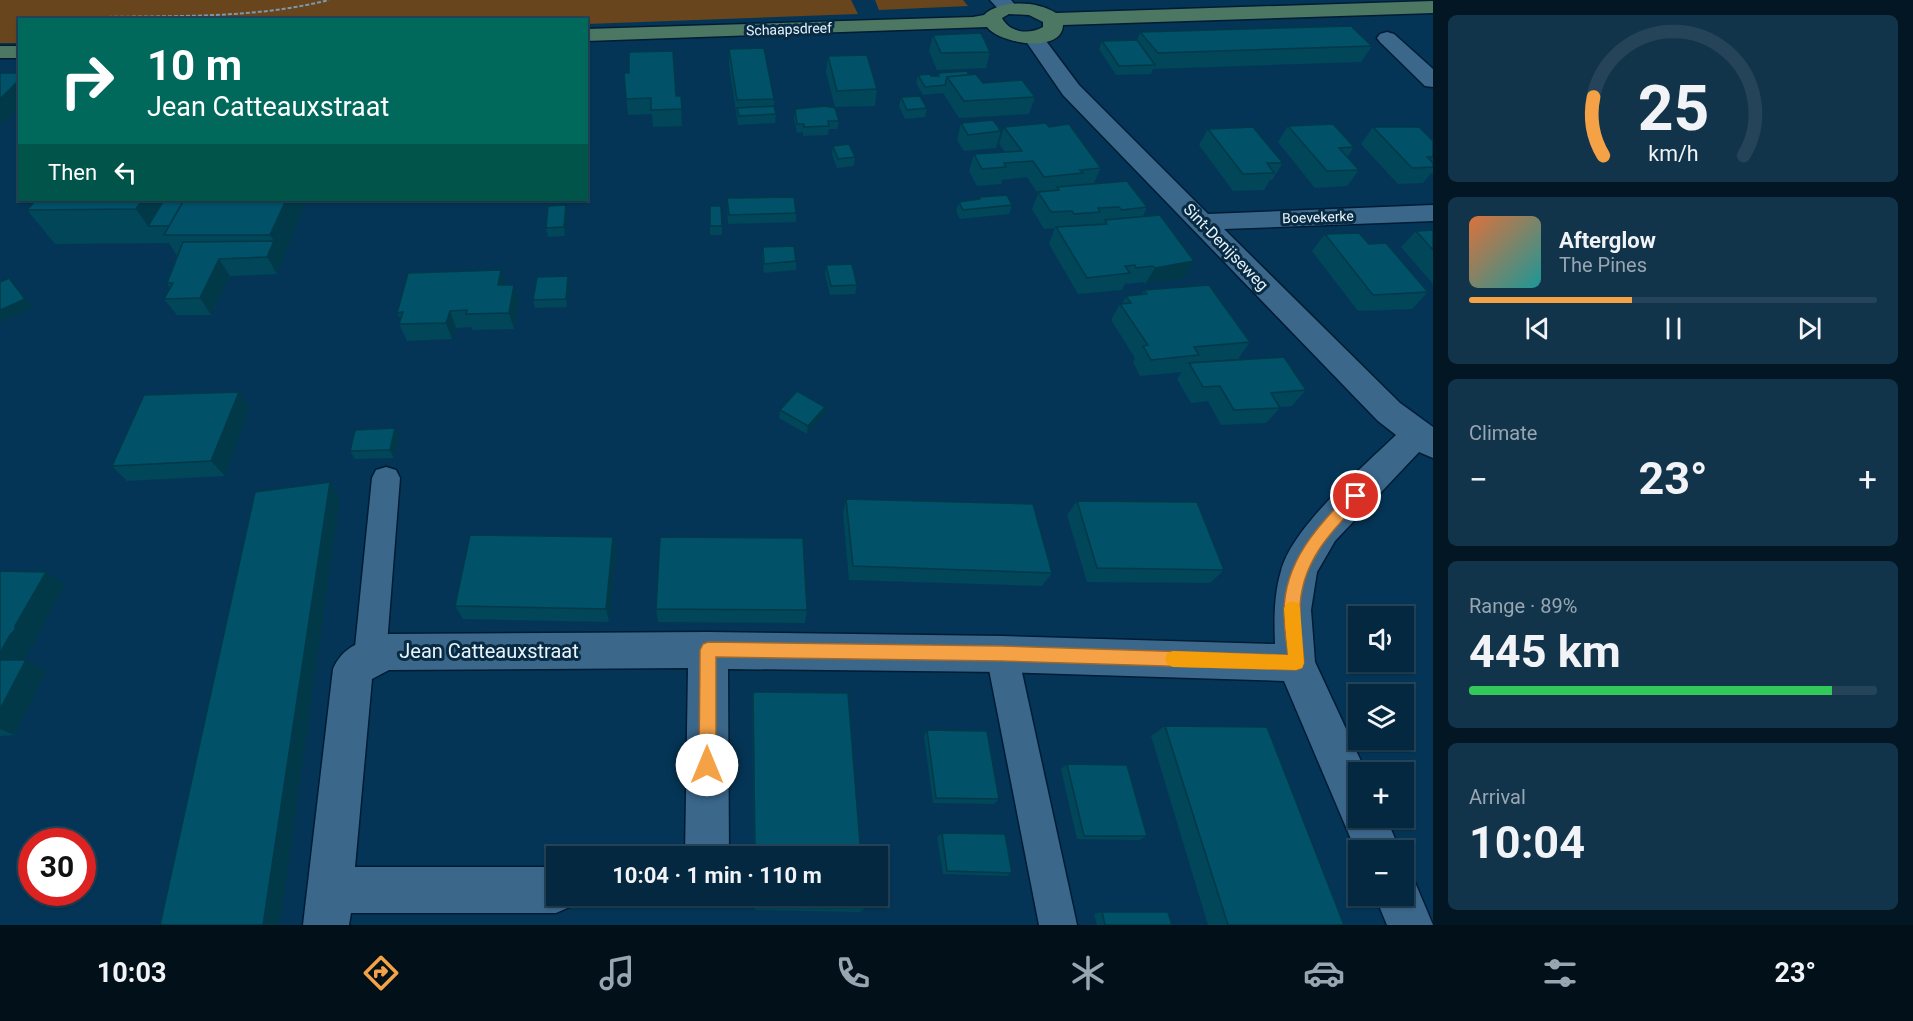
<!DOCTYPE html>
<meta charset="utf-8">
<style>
body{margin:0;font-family:Roboto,sans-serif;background:#12344b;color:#f1f3f6;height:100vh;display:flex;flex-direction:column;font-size:22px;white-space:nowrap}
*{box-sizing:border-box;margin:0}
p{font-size:20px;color:#97a6b1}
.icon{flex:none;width:33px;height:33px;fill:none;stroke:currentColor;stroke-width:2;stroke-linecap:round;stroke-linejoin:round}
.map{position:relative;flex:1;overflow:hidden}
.sheet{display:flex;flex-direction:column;gap:15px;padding:15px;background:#021623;width:480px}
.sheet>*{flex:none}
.top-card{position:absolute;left:18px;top:18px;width:570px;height:183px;border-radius:0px;box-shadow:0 2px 4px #0004,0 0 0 2px #254459;background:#00695c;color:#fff;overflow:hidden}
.controls{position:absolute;left:1348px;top:606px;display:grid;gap:12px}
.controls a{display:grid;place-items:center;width:66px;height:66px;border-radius:0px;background:#042840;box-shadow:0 2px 4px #0004,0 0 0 2px #254459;font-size:30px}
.speed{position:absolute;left:18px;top:828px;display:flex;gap:12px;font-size:30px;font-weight:700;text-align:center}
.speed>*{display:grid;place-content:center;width:78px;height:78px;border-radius:50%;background:#042840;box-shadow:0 2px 4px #0004,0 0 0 2px #254459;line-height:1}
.speed .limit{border:9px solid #d22;background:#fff;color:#111}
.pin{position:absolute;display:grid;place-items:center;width:51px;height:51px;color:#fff;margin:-26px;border:3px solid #fff;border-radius:50%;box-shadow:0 2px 6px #0007}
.me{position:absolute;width:66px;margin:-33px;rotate:0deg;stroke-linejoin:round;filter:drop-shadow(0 0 4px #0008)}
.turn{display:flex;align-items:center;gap:21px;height:126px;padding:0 30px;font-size:27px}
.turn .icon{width:78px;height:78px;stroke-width:2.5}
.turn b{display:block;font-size:42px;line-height:51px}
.then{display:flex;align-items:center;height:57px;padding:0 30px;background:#0003;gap:12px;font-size:22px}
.big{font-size:45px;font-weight:700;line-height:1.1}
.sheet .tile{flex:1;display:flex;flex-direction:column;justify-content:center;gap:9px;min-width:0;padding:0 21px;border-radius:9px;background:#12344b}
.sheet .dial{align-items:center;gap:0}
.dial svg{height:156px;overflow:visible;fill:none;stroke:#254459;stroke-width:7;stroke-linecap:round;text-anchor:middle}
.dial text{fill:#f1f3f6;stroke:none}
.song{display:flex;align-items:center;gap:18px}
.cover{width:72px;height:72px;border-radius:9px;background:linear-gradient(135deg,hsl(20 70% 55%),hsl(180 70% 35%))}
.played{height:6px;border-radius:3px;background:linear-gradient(90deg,#f5a246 40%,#254459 40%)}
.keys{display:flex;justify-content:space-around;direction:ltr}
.heat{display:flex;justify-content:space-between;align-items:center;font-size:33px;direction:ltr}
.charge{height:9px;border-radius:4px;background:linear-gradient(90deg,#34c759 89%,#254459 0)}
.trip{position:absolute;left:546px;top:846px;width:342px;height:60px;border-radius:0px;background:#042840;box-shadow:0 2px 4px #0004,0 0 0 2px #254459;font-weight:700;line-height:60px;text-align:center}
.tab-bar{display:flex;height:96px;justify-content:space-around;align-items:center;background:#02101a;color:#97a6b1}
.tab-bar .icon{width:42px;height:42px}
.tab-bar .active{color:#f5a246}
.tab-bar b{font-size:27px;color:#f1f3f6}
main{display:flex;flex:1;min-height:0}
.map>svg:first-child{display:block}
</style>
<main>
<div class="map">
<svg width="1433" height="925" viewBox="0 0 1433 925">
<rect width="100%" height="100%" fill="#053556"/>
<g fill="#69451d">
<polygon points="0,0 851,0 858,14 587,24 586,20 20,20 19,43 0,43"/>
<polygon points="875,0 963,0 968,6 879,10"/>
</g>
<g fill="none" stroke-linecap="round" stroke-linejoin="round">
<g stroke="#001c34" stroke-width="3">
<g id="lane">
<polygon points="386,467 396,470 400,478 386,657 381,668 370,672 359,668 354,657 372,478 376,470"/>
<polygon points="1002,639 1013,643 1018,654 1077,925 1039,925 986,654 991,643"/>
</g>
</g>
<g stroke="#001c34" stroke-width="3">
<g id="street">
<polygon points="990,0 1011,0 1018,8 1015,12 1001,12"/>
<path d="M1033 31 1040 33 1079 85 1208 214 1433 205V221L1224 229 1400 403 1433 427V458L1419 452 1335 541 1317 572 1311 610 1315 662 1366 772H1359V818H1386L1400 850H1359V858L1284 681 1002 672 728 669 729 856H685L688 668 389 670 372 679 355 867H556V896H577L572 906 556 913H351L349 925H303L333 669C344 644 365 640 389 634L708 632 1002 636 1275 644C1274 619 1274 595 1281 571 1292 527 1363 467 1396 435L1378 421 1063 95 1023 37 1026 33Z"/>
<polygon points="1387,32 1394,34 1433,69 1433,87 1425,86 1380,42 1377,38 1380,34"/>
<polygon points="1404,875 1414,880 1433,925 1387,925 1375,896 1404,896"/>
</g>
</g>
<g stroke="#001c34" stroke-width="3">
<g id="secondary">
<path d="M1433 1V13L1063 25C1062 54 1000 44 987 27L586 41V29L973 17 984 15C999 0 1036 0 1056 13ZM1009 14 1029 15 1043 22V27C1029 35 1010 33 1002 18Z"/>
<rect x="0" y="46" width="20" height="12"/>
</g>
</g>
<path stroke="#7c98ac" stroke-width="2" stroke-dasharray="4 2" stroke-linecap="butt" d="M36 20C133 12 234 24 329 0"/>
<use href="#lane" fill="#3b678b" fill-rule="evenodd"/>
<use href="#street" fill="#3b678b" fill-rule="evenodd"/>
<use href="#secondary" fill="#4c7762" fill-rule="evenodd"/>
</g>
<g fill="#014659">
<polygon points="1140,32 1372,46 1361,62 1153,69 1151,74 1116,75 1099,49 1102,41 1137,40"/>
<polygon points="933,35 990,52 986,68 937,70 929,51"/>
<polygon points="729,49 774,99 774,106 776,114 775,123 738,125 729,65"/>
<polygon points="828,56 877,89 875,106 835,107 826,72"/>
<polygon points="624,73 676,96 681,96 682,126 653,127 652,114 628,115"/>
<polygon points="938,73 969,75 983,83 1035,97 1029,114 959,118 943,93 923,95 916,83 918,75 931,76 937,76"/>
<polygon points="901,97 927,108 925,117 905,119 899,106"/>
<polygon points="795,109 839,121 837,129 829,129 828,135 803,136 803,132 797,133 794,118"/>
<polygon points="961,123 1001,131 996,148 964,151 957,140"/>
<polygon points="1288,126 1354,147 1347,157 1359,170 1347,186 1315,188 1278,142"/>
<polygon points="1004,127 1049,127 1101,168 1094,183 1147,207 1143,217 1194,261 1184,278 1145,284 1144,282 1127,284 1126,282 1122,290 1078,294 1049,244 1055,228 1044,229 1032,209 1038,194 1027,177 1002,180 1001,184 977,186 969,171 974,154 1005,152 999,144"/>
<polygon points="1373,127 1433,141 1433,173 1431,173 1423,183 1398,184 1361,144"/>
<polygon points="1208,129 1283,163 1272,180 1270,180 1264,190 1233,191 1199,145"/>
<polygon points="833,146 855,157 854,166 837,168 832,155"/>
<polygon points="979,197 1012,205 1009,214 960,219 956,211 959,202 979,200"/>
<polygon points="727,198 796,213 796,222 728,224"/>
<polygon points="30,200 307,200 277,274 230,276 211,315 177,315 164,299 170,288 167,283 177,256 169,243 55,244 27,210 33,203"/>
<polygon points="710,206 722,226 722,235 710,235"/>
<polygon points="567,214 565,236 548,237 546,228"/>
<polygon points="1433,230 1433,284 1401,247 1416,231"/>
<polygon points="1325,234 1369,244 1428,292 1412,309 1358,311 1312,251"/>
<polygon points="763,247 796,261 796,270 764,273 762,256"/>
<polygon points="826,265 857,285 855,294 830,295 825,274"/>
<polygon points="505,285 514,285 519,301 514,329 472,330 471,327 456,328 452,339 407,341 399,324 401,320 397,313"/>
<polygon points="570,285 567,307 535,308 533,300"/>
<polygon points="1144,290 1250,342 1238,359 1194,362 1306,390 1292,406 1280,407 1280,408 1266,423 1221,425 1208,401 1191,403 1177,379 1182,372 1140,376 1133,362 1135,358 1111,320 1120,304 1122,304 1126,296 1142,294"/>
<polygon points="250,407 225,476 127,481 112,466"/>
<polygon points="825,407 824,415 807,434 779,418 780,410"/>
<polygon points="399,436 394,458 355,459 350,451"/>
<polygon points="846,499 1052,573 1042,586 849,580 843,513"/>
<polygon points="1077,501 1224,570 1210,583 1087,582 1067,515"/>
<polygon points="613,537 616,551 609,622 463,619 455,606"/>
<polygon points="0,571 46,572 65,585 36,638 36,643 31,647 24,660 47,671 14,735 0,736"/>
<polygon points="656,609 807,610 805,623 658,622"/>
<polygon points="753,692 861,856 754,856 752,703"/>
<polygon points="1165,726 1344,925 1208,925 1151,736"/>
<polygon points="927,730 999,799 994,804 933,803 924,736"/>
<polygon points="1067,764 1147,836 1139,840 1077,839 1061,769"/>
<polygon points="942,833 1012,873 1007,876 943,874 937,837"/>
<polygon points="754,896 865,896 866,907 860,912 755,910"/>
<polygon points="1102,912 1172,925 1097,925 1094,914"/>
</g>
<g fill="#013949">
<polygon points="20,79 20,108 3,125 0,121 0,99"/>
<polygon points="142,200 186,200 148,226 136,209"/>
<polygon points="286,200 307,200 277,274 267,257 274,241 270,235"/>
<polygon points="566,205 567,214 565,236 564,227"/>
<polygon points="219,259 230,276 211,315 200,298"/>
<polygon points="1194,261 1184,278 1145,284 1155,268"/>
<polygon points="501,270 505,287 498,285"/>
<polygon points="568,276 570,285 567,307 566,299"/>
<polygon points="9,278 33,307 0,323 0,310"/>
<polygon points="514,285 519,301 514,329 509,313"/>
<polygon points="450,311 456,328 452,339 446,323"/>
<polygon points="239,392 250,407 225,476 211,461"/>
<polygon points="825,407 824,415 807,434 808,426"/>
<polygon points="395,428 399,436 394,458 390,450"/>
<polygon points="330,482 340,497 280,925 263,925"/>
<polygon points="613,537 616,551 609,622 606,609"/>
<polygon points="46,572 65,585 36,638 36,643 31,647 18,671 0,661 0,653"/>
<polygon points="26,660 47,671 14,735 0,729 0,709"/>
</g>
<g fill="#015168" stroke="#013949" stroke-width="1.5">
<polygon points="1351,26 1372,46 1158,53 1140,32"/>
<polygon points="981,33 990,52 941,53 933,35"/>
<polygon points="1137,40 1155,65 1119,66 1102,41"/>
<polygon points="764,48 774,99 737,100 729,49"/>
<polygon points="673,51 676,96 681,96 682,109 651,110 651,98 626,99 624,73 629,73 629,52"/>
<polygon points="867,55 877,89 837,91 828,56"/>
<polygon points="967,71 969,75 947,77 945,85 925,87 918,75 930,74 931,76 939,76 938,73"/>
<polygon points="0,73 20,73 20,79 0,99"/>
<polygon points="976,74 983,83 1022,80 1035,97 964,101 947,77"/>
<polygon points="920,96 927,108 907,110 901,97"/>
<polygon points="774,106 776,114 739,116 737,108"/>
<polygon points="825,106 835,108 839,121 828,121 829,126 804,127 804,124 797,124 795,109"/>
<polygon points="993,120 1001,131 968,135 961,123"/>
<polygon points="1046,123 1049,127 1069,124 1101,168 1080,170 1083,173 1044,177 1033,161 1004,163 1006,167 982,169 974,154 1022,151 1004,127"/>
<polygon points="1333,124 1354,147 1339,148 1359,170 1327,171 1288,126"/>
<polygon points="1253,127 1283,163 1267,163 1274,173 1243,174 1208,129"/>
<polygon points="1373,127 1419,127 1433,141 1433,157 1427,157 1433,163 1433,167 1412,168"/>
<polygon points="849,144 855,157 838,159 833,146"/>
<polygon points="1127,181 1147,207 1122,210 1119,207 1098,208 1100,212 1074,214 1072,211 1051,212 1038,192 1059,190 1057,187"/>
<polygon points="1007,195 1012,205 963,210 959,202 980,199 979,197"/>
<polygon points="794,197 796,213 729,215 727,198"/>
<polygon points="36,200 142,200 136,209 27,210"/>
<polygon points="164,200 184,200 169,226 148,226"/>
<polygon points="184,200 286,200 270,235 164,235"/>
<polygon points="566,205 564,227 546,228 548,206"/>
<polygon points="710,206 721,206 722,226 710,226"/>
<polygon points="1160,215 1194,261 1155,268 1153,266 1136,268 1135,265 1125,266 1130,273 1087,278 1056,227 1107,224 1105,220"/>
<polygon points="1433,230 1433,250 1416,231"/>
<polygon points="1359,233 1369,244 1386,243 1428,292 1373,295 1325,234"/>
<polygon points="274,241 267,257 219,259 200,298 164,299 173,283 167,283 183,242"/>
<polygon points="794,246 796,261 764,264 763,247"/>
<polygon points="852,264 857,285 831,286 826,265"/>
<polygon points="501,270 498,285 514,285 509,313 466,314 467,310 450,311 446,323 399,324 403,312 397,313 408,273"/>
<polygon points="568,276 566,299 533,300 537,277"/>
<polygon points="9,278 25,299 0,310 0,282"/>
<polygon points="1209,285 1250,342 1194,347 1199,355 1151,360 1143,346 1148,345 1120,304 1131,303 1126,296 1147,294 1144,290"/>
<polygon points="1284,357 1306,390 1271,393 1280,408 1234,410 1220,386 1203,387 1189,363"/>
<polygon points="797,391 825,407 808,426 780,410"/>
<polygon points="239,392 211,461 112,466 144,395"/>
<polygon points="395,428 390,450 350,451 355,430"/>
<polygon points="330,482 263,925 160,925 255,492"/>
<polygon points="846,499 1033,504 1052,573 853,566"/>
<polygon points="1077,501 1197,502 1224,570 1097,568"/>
<polygon points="470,535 613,537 606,609 455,606"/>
<polygon points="660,537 803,538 807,610 656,609"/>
<polygon points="0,571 46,572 15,626 15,630 10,635 0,653"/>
<polygon points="0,660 26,660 0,709"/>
<polygon points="753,692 848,693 861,856 755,856"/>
<polygon points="1165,726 1267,727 1344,925 1228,925"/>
<polygon points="927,730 987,731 999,799 936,798"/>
<polygon points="1067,764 1127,765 1147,836 1084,836"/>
<polygon points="942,833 1005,834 1012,873 947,871"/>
<polygon points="756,896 865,896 866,907 756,905"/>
<polygon points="1102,912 1168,912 1172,925 1105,925"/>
</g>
<path fill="#f5a246" stroke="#9f692e" stroke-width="1.5" d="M1356 491 1361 492 1363 496 1361 501C1330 532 1300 564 1300 611 1300 628 1303 646 1304 663L1302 668 1296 670 1002 661 716 657V765L714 771 707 773 701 771 699 765 700 650 703 644 708 642 1002 646 1288 655C1286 641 1284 626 1284 612 1284 562 1318 525 1351 492Z"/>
<polygon fill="#f59e0b" points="1292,601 1298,603 1300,608 1304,663 1302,668 1296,670 1173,667 1167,664 1165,659 1167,653 1173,651 1288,655 1284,608 1287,603"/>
<g text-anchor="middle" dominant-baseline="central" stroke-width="6" stroke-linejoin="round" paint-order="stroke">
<g font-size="14" fill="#e9f3fb" stroke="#082b44">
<text transform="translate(789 29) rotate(-2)">Schaapsdreef</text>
<text transform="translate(1318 217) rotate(-2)">Boevekerke</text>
</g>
<g font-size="16" fill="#e9f3fb" stroke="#082b44">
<text transform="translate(1226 247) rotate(46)">Sint-Denijseweg</text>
</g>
<g font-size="20" fill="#e9f3fb" stroke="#082b44">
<text x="489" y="651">Jean Catteauxstraat</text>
</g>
</g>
</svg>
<div class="controls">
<a><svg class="icon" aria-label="sound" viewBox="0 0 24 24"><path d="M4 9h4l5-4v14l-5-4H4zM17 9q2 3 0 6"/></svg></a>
<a><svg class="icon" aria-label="layers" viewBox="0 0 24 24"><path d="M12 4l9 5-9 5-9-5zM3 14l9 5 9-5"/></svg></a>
<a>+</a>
<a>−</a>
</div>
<div class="speed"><div class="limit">30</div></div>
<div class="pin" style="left:1356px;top:496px;background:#d93025"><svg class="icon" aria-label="arrive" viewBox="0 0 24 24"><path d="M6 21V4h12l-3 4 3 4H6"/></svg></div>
<svg class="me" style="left:707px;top:765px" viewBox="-20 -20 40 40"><circle r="19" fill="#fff"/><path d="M0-13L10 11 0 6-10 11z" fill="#f5a246"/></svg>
<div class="trip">10:04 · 1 min · 110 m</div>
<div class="top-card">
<div class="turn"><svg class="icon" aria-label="right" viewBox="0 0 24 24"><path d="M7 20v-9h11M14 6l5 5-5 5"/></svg><div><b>10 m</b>Jean Catteauxstraat</div></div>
<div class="then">Then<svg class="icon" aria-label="left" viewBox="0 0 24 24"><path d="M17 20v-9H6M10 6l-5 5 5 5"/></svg></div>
</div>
</div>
<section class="sheet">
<div class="tile dial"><svg viewBox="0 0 100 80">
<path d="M14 69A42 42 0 1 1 86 69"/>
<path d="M14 69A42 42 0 0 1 9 39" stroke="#f5a246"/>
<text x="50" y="56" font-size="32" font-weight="700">25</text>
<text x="50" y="72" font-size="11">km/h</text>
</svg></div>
<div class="tile">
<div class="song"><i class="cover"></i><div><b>Afterglow</b><p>The Pines</p></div></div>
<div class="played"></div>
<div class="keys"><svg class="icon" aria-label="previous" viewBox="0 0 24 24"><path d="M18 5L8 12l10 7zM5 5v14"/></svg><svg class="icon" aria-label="pause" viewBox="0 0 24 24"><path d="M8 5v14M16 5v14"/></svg><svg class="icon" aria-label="next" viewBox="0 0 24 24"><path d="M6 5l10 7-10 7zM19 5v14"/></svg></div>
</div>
<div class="tile"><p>Climate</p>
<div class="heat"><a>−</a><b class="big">23°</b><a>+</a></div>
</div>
<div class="tile"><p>Range · 89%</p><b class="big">445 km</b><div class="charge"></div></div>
<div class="tile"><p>Arrival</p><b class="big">10:04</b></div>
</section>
</main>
<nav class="tab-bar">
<b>10:03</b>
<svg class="icon active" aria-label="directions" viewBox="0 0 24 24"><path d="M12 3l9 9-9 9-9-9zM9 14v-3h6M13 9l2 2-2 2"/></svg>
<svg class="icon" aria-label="music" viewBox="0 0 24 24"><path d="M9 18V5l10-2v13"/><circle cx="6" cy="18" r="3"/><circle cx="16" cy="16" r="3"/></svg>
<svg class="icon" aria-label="phone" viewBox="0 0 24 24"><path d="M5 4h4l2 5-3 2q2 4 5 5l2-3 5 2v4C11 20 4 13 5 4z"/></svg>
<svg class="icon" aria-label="climate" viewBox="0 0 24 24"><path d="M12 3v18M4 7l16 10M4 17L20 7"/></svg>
<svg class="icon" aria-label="car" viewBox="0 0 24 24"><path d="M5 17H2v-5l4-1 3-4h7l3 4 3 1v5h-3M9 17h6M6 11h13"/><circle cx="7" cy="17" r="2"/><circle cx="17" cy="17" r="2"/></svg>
<svg class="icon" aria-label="filters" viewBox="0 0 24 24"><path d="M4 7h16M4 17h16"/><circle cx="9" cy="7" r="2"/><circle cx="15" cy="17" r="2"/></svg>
<b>23°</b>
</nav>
